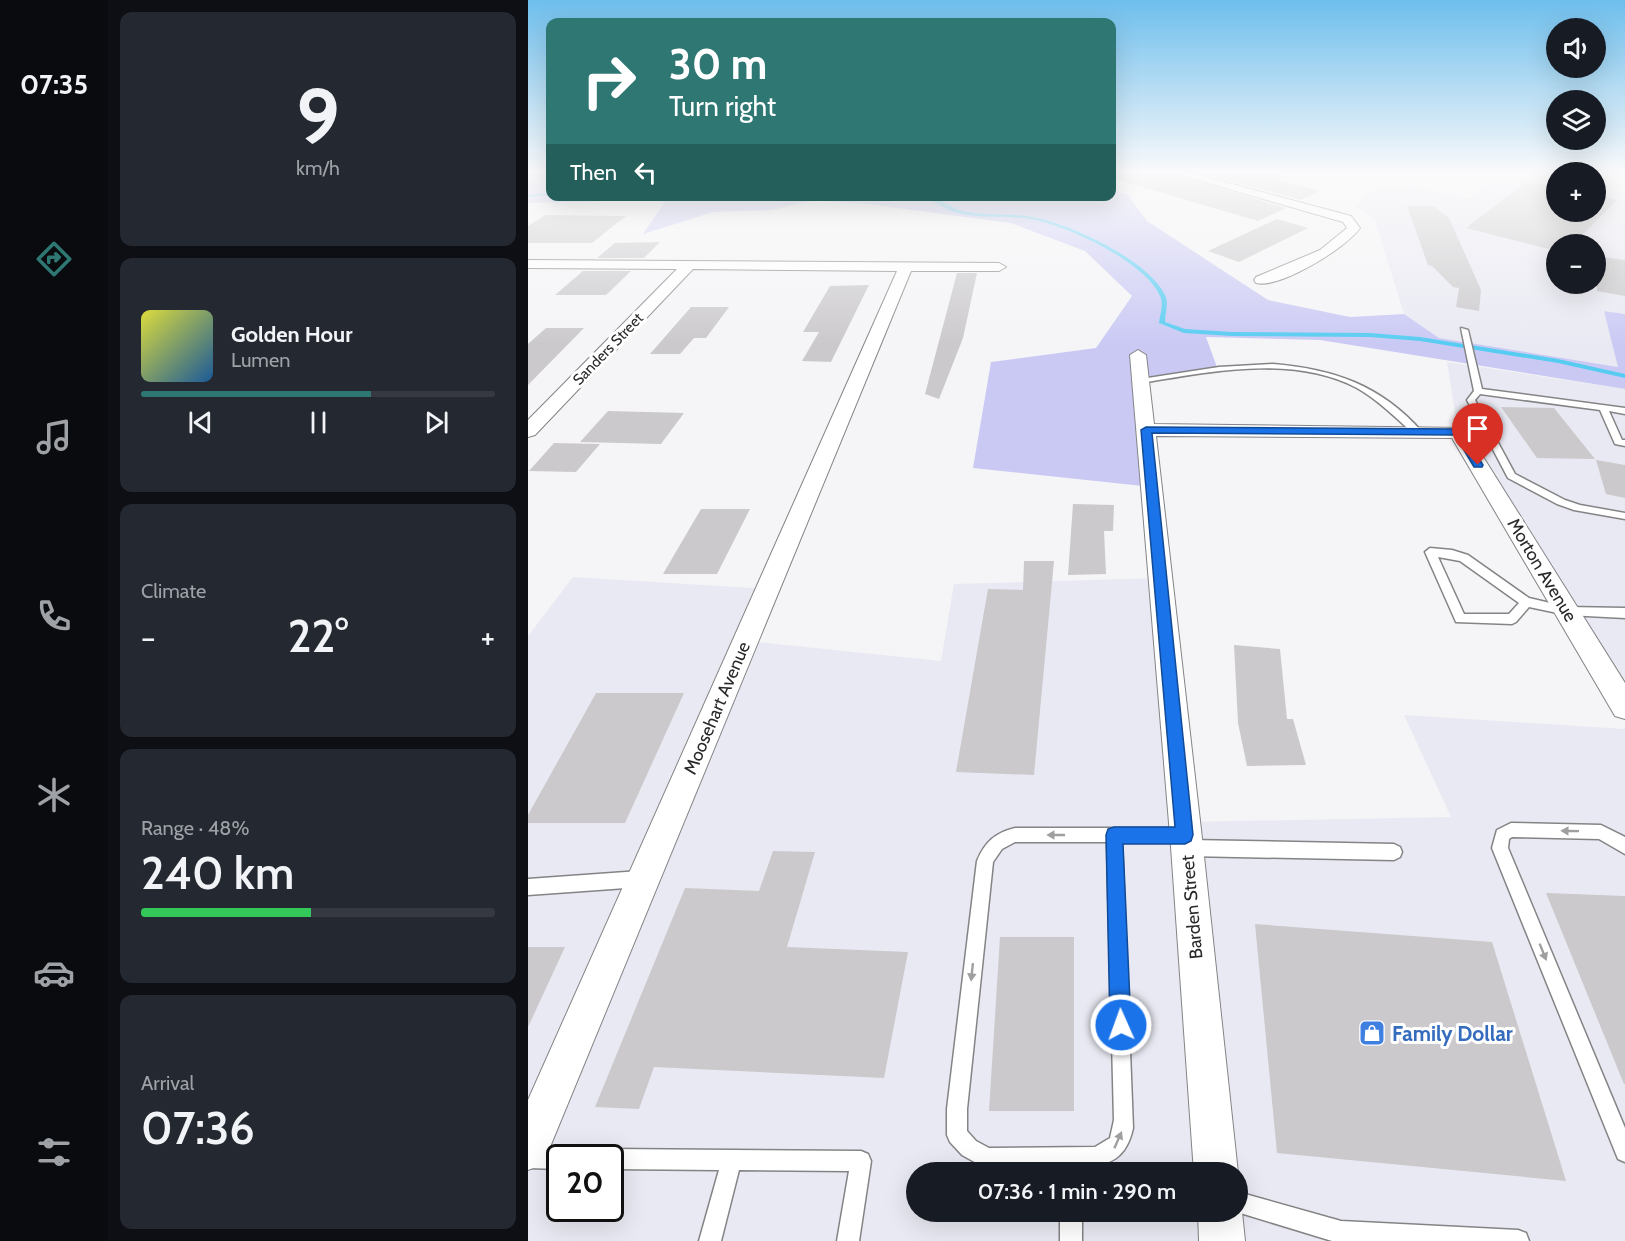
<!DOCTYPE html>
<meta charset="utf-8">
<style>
body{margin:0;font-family:Cabin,sans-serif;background:#242831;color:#f1f3f6;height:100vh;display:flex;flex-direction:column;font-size:22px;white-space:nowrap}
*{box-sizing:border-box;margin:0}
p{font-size:20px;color:#9ea1a6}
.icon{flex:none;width:33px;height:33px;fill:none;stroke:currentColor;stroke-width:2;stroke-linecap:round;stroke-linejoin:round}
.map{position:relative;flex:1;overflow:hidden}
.side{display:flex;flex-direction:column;gap:12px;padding:12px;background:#0d0f14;width:420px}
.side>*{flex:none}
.guide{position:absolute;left:18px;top:18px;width:570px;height:183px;border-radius:12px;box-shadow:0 6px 24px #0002;background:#2e7772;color:#fff;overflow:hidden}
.tools{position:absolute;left:1018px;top:18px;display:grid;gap:12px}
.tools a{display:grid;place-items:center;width:60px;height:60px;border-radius:50%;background:#171b24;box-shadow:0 6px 24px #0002;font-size:30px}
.speed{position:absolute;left:18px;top:1144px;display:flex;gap:12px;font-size:30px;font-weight:700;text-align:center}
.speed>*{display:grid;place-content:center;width:78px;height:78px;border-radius:50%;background:#171b24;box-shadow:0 6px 24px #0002;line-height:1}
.speed .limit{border:3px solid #111;border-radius:9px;background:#fff;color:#111}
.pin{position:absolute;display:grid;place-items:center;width:51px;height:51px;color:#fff;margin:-62px -26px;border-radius:50% 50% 50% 0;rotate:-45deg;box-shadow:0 0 6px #0007}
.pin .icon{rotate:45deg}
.me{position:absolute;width:66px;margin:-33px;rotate:358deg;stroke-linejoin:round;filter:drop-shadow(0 0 4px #0008)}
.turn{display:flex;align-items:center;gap:21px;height:126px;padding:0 24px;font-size:27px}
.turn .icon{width:78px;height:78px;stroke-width:2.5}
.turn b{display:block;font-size:42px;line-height:51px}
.then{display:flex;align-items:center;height:57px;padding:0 24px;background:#0003;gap:12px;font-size:22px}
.big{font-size:45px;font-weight:600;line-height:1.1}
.side .card{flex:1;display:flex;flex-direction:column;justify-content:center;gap:9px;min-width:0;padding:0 21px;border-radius:12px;background:#242831}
.side .dial{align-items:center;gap:0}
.dial b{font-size:78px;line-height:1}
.song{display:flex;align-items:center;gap:18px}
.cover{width:72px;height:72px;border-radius:9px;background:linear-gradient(135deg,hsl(60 70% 55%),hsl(210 70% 35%))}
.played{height:6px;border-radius:3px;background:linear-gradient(90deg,#2e7772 65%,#363941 65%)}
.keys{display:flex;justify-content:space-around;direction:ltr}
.heat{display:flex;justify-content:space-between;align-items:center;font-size:33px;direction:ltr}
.charge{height:9px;border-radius:4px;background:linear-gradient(90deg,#34c759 48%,#363941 0)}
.trip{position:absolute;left:378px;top:1162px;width:342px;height:60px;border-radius:30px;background:#171b24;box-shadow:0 6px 24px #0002;font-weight:600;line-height:60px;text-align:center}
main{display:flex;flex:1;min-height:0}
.dock{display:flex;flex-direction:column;width:108px;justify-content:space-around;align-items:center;background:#090b0e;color:#9ea1a6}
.dock .icon{width:42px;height:42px}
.dock .selected{color:#2e7772}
.dock b{font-size:27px;color:#f1f3f6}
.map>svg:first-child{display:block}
</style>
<main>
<nav class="dock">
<b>07:35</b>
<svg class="icon selected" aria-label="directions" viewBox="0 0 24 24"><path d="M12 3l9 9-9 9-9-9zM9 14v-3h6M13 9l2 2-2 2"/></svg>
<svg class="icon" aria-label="music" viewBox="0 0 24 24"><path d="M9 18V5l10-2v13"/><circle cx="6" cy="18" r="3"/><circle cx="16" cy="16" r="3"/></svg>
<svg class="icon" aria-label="phone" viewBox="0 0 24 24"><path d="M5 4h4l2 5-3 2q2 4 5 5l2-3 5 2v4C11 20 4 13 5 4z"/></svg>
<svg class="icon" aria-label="climate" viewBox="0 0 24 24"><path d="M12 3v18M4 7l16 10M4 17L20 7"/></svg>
<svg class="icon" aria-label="car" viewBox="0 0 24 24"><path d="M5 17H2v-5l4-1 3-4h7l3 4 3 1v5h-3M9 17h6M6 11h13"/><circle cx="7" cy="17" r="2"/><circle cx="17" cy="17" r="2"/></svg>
<svg class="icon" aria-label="filters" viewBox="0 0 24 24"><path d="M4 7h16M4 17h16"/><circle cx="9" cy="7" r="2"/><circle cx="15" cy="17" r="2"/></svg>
</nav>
<section class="side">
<div class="card dial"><b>9</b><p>km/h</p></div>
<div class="card">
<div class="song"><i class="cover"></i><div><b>Golden Hour</b><p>Lumen</p></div></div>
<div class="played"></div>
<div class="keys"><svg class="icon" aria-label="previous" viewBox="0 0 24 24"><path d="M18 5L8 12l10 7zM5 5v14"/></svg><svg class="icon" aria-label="pause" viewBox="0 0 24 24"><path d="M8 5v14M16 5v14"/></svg><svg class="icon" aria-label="next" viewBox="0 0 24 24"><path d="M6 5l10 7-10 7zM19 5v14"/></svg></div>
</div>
<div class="card"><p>Climate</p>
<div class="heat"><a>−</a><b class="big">22°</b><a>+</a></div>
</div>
<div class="card"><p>Range · 48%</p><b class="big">240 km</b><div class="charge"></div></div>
<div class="card"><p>Arrival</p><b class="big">07:36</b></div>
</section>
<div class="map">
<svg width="1097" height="1241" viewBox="0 0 1097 1241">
<rect width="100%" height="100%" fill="#f5f5f7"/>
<g fill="#e9e9f3" fill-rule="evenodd">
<path d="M964 171H1045L1047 172H1029V212H1068V189L1097 192V314L1076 311 1091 367 911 338 876 314 847 220 828 206 843 190 891 188 941 199 974 175ZM1029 244H1068V284H1029Z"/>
<polygon points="919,362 1097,389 1097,707 930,432"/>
<path d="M45 577 240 589 219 641 413 661 426 584 633 578 656 822 923 817 876 715 1097 729V1241H0V636ZM32 1158H82V1209H32ZM388 1173H710V1212H388Z"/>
</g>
<polygon fill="#cac9f4" points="22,171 22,196 584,196 584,189 600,195 619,221 740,300 822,317 876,314 911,338 1090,367 1076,311 1097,314 1097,389 792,340 678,337 690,370 612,377 624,487 445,468 463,362 568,348 604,296 557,251 483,223 339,204 286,200 244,210 185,212 115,234 139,199 0,203 0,174"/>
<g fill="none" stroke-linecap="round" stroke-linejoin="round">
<g fill="#57ccf1" fill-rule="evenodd">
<polygon points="22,193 22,195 0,197 0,195"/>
<polygon points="306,196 330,196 328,197"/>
<path d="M396 196C411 196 424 210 439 212 461 216 483 213 504 217 542 224 619 259 637 295 641 303 637 313 637 322L657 329 704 332 842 333 892 337 1030 359 1097 374V378L1030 363 892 341 842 337 704 336 656 333 631 323C632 314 636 304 632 296 618 262 538 225 503 219 479 215 454 219 430 213 418 210 407 202 396 196Z"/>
</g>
</g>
<g fill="#cbc9cb">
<polygon points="588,171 636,171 758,208 730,221 587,179"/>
<polygon points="666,171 760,171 748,180 792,191 773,200"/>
<polygon points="999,181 1029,187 1029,212 1068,212 1068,195 1089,200 1045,244 1029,244 1029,251 938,228"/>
<polygon points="879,206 905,206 921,218 953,290 951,311 928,307 931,288 925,287 904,266 900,265"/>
<polygon points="17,215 98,216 64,243 0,243 0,226"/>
<polygon points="749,219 780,228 711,262 680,251"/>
<polygon points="132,242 116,258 69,258 87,243"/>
<polygon points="1068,256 1097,260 1097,296 1069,291"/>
<polygon points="55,271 103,271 78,295 27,295"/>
<polygon points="429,273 449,273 435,338 411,399 397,394"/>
<polygon points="341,285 303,362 274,361 291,332 275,332 302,286"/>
<polygon points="163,307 201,307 178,338 166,338 152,354 122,354"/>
<polygon points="18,328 56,328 0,385 0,344"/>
<polygon points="973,407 1026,408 1067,459 1009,458"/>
<polygon points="80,411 156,413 133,444 52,442"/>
<polygon points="26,443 72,444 48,472 1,471"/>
<polygon points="1068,460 1097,465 1097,498 1078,494"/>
<polygon points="545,504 586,505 585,531 576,531 578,574 540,575"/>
<polygon points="173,509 222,509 189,574 135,574"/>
<polygon points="496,561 526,561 506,775 428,772 460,589 495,590"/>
<polygon points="706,645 752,649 759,719 765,719 778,765 719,766 710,723"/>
<polygon points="68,693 156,693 97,823 0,823 0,815"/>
<polygon points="245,851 287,852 259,947 380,952 356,1078 126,1067 111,1109 67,1107 157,888 231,891"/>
<polygon points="1018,893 1097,896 1097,1084 1096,1084"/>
<polygon points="727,924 964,942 1038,1181 749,1153"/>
<polygon points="472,937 546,937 546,1111 461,1111"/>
<polygon points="0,947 37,947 0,1027"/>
</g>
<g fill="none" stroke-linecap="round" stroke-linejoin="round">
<g stroke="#848486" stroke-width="3">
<g id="lane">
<polygon points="933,328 940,330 954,389 1097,408 1097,414 1081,411 1094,440 1097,440 1097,446 1087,444 1072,410 952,394 947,400 987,474 1037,500 1052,505 1097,513 1097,519 1046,510 1029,504 980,478 939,400 946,391"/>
<path d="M745 364C805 369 853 385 894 432L892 434H886C868 418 850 400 829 388 764 354 681 372 613 383L609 381 613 379 691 367Z"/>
<path d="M902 548 924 550 940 555 1001 598 1039 607 1097 608V618L1039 615 1001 607 988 622 984 624 928 622 897 552ZM910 557 932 561 991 603 981 614H936Z"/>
<polygon points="983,823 1073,825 1097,837 1097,854 1071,839 984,837 981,839 980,848 1097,1128 1097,1162 1090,1159 964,848 969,830"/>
<path d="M487 828H657L662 830 665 835 662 840 866 844 872 847 874 852 872 857 866 860 660 856 655 853 652 848 655 842H594L605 1128C599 1157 582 1167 553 1167V1173H533V1167L459 1168 452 1165 434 1155 422 1142 419 1135V1109L449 861C457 842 467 833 487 828ZM487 842H579L586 1120 582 1138 567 1147 461 1148 448 1141 439 1131V1109L465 862 474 849Z"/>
<polygon points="112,871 118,873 120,879 118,885 112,887 0,895 0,879"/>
<polygon points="0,1148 32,1149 39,1152 42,1158 32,1158 32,1169 0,1168"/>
<polygon points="82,1149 333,1151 340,1154 343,1161 331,1241 309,1241 321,1171 211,1170 193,1241 171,1241 191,1170 82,1169 82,1158 72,1158 75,1152"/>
<polygon points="710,1192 813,1221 990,1230 998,1233 1001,1241 804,1241 709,1212"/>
<rect x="532" y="1212" width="22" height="29"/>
</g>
</g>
<g stroke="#848486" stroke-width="2">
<g id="street">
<path d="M638 171H656L823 216 832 228C818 248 752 289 728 283L726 280 728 277 792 250 819 228 815 222Z"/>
<polygon points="0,260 471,263 478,267 471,271 383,271 15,1164 0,1170 0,1100 369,271 165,269 7,435 0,437 0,420 149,269 0,268"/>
<polygon points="610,350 618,355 626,424 937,428 1097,683 1097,719 1087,716 924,438 628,436 675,847 710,1173 710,1174 666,1173 643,847 602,355"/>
<polygon points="710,1200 714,1212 717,1241 671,1241 670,1212 710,1212"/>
</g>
</g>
<use href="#lane" fill="#fff" fill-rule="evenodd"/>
<use href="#street" fill="#fff" fill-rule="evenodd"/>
</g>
<defs><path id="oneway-solid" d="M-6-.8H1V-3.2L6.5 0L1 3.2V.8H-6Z" transform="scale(1.5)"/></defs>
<g fill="#9f9f9f">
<use href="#oneway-solid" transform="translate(1042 831) rotate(-179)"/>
<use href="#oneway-solid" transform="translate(528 835) rotate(180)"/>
<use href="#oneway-solid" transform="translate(1015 952) rotate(68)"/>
<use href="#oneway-solid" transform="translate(444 972) rotate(96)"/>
<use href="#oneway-solid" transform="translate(590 1140) rotate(-66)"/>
</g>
<linearGradient id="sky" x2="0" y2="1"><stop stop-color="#6ebeec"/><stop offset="0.5" stop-color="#fafafb"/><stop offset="1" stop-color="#fafafb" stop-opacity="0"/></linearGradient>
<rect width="1097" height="345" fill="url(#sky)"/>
<polygon fill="#1a73e8" stroke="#114b97" stroke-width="1.5" points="618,427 930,429 934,430 955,465 954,467 946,467 927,435 624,433 665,835 663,841 657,844 595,844 603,1025 600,1033 593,1036 585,1033 582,1025 578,835 580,829 586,827 647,827 613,430"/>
<defs>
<g id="shop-square" transform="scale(1.35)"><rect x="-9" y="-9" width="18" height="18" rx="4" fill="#3f7fe0" stroke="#fff"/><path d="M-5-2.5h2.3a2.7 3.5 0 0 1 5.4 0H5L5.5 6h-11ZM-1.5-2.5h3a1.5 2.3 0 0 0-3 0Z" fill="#fff"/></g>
</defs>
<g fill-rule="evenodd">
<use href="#shop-square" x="844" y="1033"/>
</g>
<g text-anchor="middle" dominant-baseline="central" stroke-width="6" stroke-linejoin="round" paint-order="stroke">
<g font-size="15" fill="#29292a" stroke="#fff">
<text transform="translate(80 349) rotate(-46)">Sanders Street</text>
</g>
<g font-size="18" fill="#29292a" stroke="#fff">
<text transform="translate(1014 570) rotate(59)">Morton Avenue</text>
<text transform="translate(189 708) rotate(-67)">Moosehart Avenue</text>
<text transform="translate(664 907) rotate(-95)">Barden Street</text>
</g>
<g font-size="21" font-weight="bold" fill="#366cbe" stroke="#fff" text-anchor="start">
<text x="864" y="1033">Family Dollar</text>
</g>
</g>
</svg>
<div class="tools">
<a><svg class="icon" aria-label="sound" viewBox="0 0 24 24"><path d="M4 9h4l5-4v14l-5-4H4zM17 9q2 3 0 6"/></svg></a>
<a><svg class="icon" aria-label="layers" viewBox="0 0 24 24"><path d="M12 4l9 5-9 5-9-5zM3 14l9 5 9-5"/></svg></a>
<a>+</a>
<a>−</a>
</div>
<div class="speed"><div class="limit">20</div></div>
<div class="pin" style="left:950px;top:465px;background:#d93025"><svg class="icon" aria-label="arrive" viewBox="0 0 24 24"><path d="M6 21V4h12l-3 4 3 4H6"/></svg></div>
<svg class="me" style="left:593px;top:1025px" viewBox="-20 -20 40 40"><circle r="17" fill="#1a73e8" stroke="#fff" stroke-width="3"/><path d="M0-11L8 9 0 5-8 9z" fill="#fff"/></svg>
<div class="trip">07:36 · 1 min · 290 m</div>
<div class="guide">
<div class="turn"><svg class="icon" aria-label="right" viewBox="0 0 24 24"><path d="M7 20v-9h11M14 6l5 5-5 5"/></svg><div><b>30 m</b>Turn right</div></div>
<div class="then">Then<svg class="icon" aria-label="left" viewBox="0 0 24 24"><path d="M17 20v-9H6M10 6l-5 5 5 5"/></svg></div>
</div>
</div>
</main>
